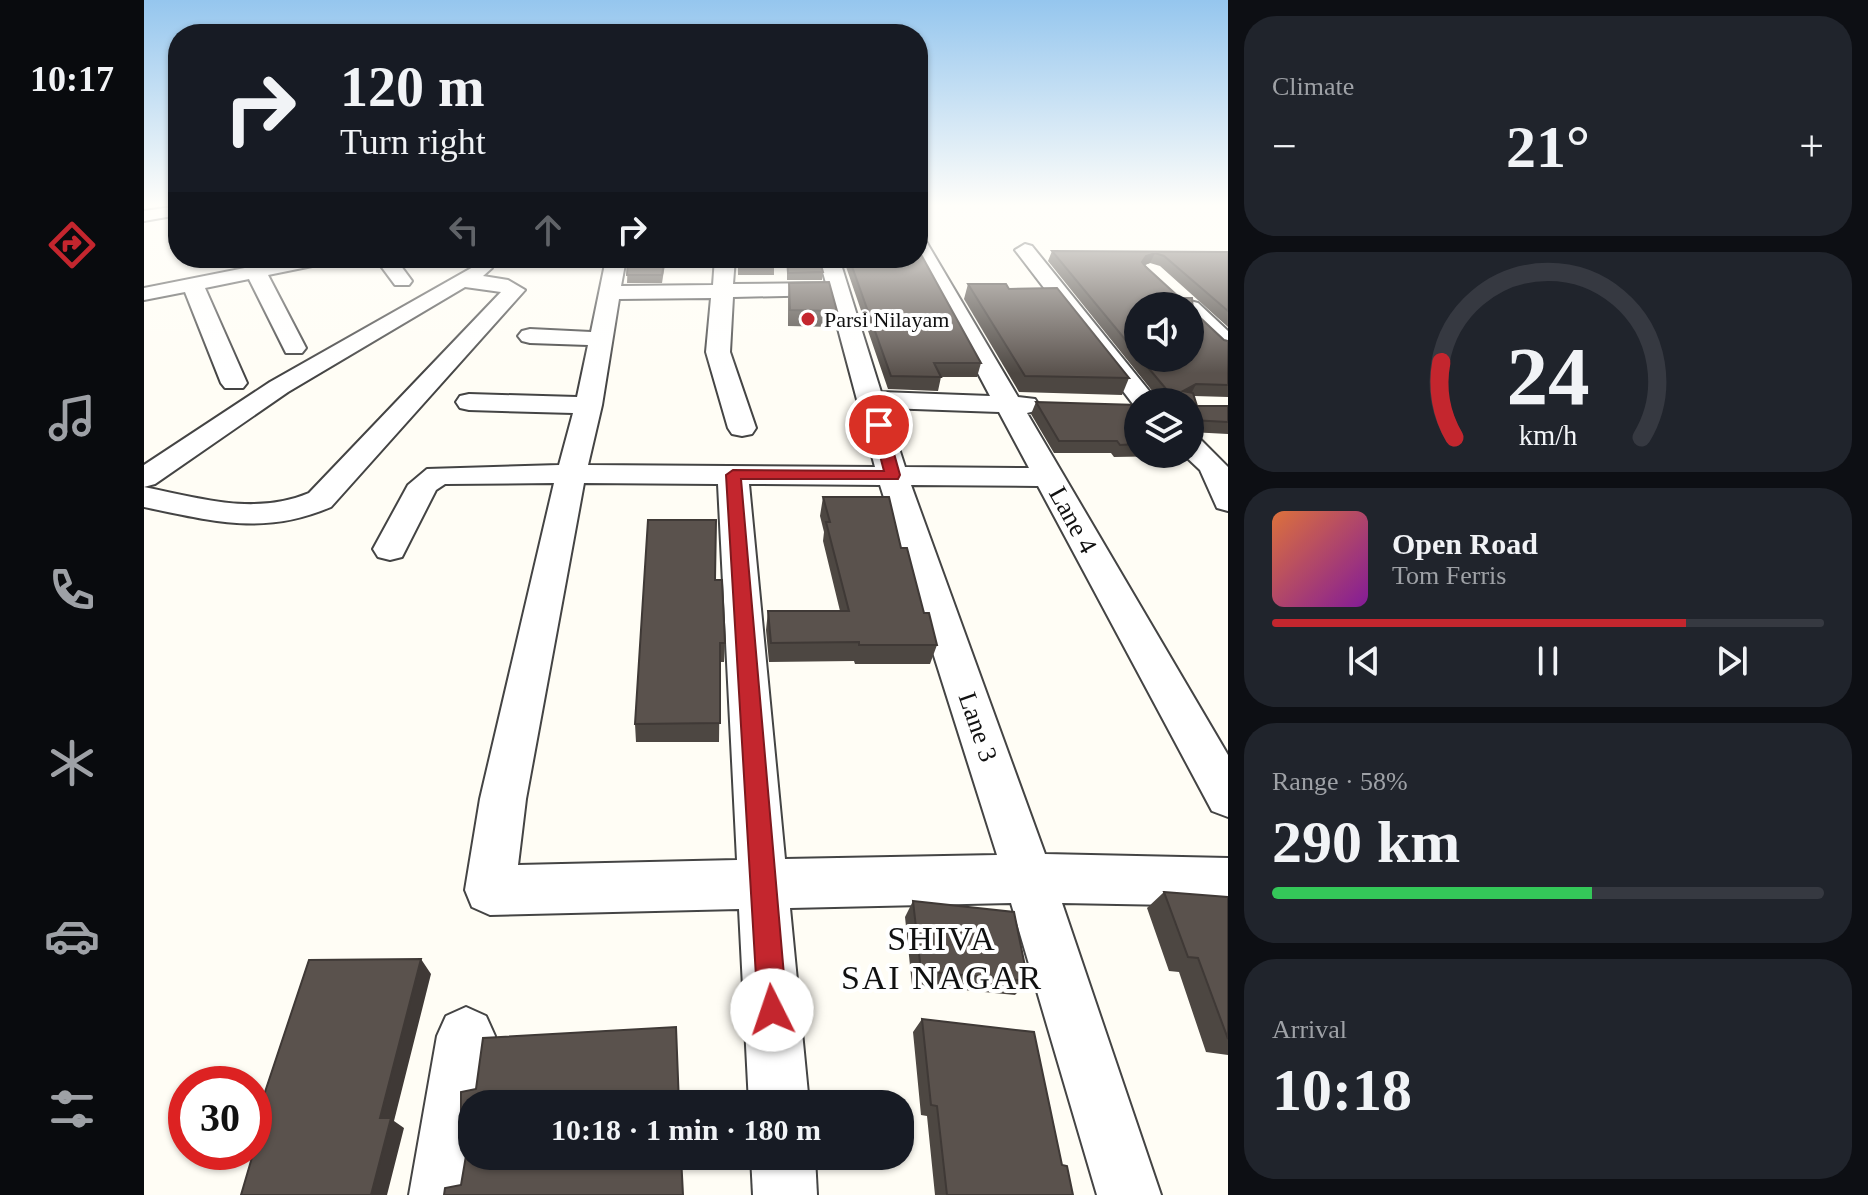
<!DOCTYPE html>
<meta charset="utf-8">
<style>
body{margin:0;font-family:"Times New Roman",serif;background:#20242c;color:#f1f3f6;height:100vh;display:flex;flex-direction:column;font-size:30px;white-space:nowrap}
*{box-sizing:border-box;margin:0}
p{font-size:26px;color:#9ea1a6}
.icon{flex:none;width:44px;height:44px;fill:none;stroke:currentColor;stroke-width:2;stroke-linecap:round;stroke-linejoin:round}
.map{position:relative;flex:1;overflow:hidden}
.sheet{display:flex;flex-direction:column;gap:16px;padding:16px;background:#0d0f14;width:640px}
.sheet>*{flex:none}
.hud{position:absolute;left:24px;top:24px;width:760px;height:244px;border-radius:32px;box-shadow:0 2px 6px #0004;background:#171b24;color:#f1f3f6;overflow:hidden}
.tools{position:absolute;left:980px;top:292px;display:grid;gap:16px}
.tools a{display:grid;place-items:center;width:80px;height:80px;border-radius:50%;background:#171b24;box-shadow:0 2px 6px #0004;font-size:40px}
.speed{position:absolute;left:24px;top:1066px;display:flex;gap:16px;font-size:40px;font-weight:700;text-align:center}
.speed>*{display:grid;place-content:center;width:104px;height:104px;border-radius:50%;background:#171b24;box-shadow:0 2px 6px #0004;line-height:1}
.speed .limit{border:12px solid #d22;background:#fff;color:#111}
.pin{position:absolute;display:grid;place-items:center;width:68px;height:68px;color:#fff;margin:-34px;border:4px solid #fff;border-radius:50%;box-shadow:0 2px 8px #0007}
.me{position:absolute;width:88px;margin:-44px;rotate:356deg;stroke-linejoin:round;filter:drop-shadow(0 0 6px #0008)}
.turn{display:flex;align-items:center;gap:28px;height:168px;padding:0 40px;font-size:36px}
.turn .icon{width:104px;height:104px;stroke-width:2.5}
.turn b{display:block;font-size:56px;line-height:68px}
.lanes{display:flex;align-items:center;height:76px;padding:0 40px;background:#0003;justify-content:center;gap:40px;direction:ltr}
.lanes .off{opacity:.35}
.big{font-size:60px;font-weight:700;line-height:1.1}
.sheet .widget{flex:1;display:flex;flex-direction:column;justify-content:center;gap:12px;min-width:0;padding:0 28px;border-radius:32px;background:#20242c}
.sheet .dial{align-items:center;gap:0}
.dial svg{height:208px;overflow:visible;fill:none;stroke:#363941;stroke-width:7;stroke-linecap:round;text-anchor:middle}
.dial text{fill:#f1f3f6;stroke:none}
.song{display:flex;align-items:center;gap:24px}
.cover{width:96px;height:96px;border-radius:12px;background:linear-gradient(135deg,hsl(20 70% 55%),hsl(290 70% 35%))}
.played{height:8px;border-radius:4px;background:linear-gradient(90deg,#c4262e 75%,#363941 75%)}
.keys{display:flex;justify-content:space-around;direction:ltr}
.heat{display:flex;justify-content:space-between;align-items:center;font-size:44px;direction:ltr}
.charge{height:12px;border-radius:6px;background:linear-gradient(90deg,#34c759 58%,#363941 0)}
.trip{position:absolute;left:314px;top:1090px;width:456px;height:80px;border-radius:32px;background:#171b24;box-shadow:0 2px 6px #0004;font-weight:700;line-height:80px;text-align:center}
main{display:flex;flex:1;min-height:0}
.tabs{display:flex;flex-direction:column;width:144px;justify-content:space-around;align-items:center;background:#090b0e;color:#9ea1a6}
.tabs .icon{width:56px;height:56px}
.tabs .selected{color:#c4262e}
.tabs b{font-size:36px;color:#f1f3f6}
.map>svg:first-child{display:block}
</style>
<main>
<nav class="tabs">
<b>10:17</b>
<svg class="icon selected" aria-label="directions" viewBox="0 0 24 24"><path d="M12 3l9 9-9 9-9-9zM9 14v-3h6M13 9l2 2-2 2"/></svg>
<svg class="icon" aria-label="music" viewBox="0 0 24 24"><path d="M9 18V5l10-2v13"/><circle cx="6" cy="18" r="3"/><circle cx="16" cy="16" r="3"/></svg>
<svg class="icon" aria-label="phone" viewBox="0 0 24 24"><path d="M5 4h4l2 5-3 2q2 4 5 5l2-3 5 2v4C11 20 4 13 5 4z"/></svg>
<svg class="icon" aria-label="climate" viewBox="0 0 24 24"><path d="M12 3v18M4 7l16 10M4 17L20 7"/></svg>
<svg class="icon" aria-label="car" viewBox="0 0 24 24"><path d="M5 17H2v-5l4-1 3-4h7l3 4 3 1v5h-3M9 17h6M6 11h13"/><circle cx="7" cy="17" r="2"/><circle cx="17" cy="17" r="2"/></svg>
<svg class="icon" aria-label="filters" viewBox="0 0 24 24"><path d="M4 7h16M4 17h16"/><circle cx="9" cy="7" r="2"/><circle cx="15" cy="17" r="2"/></svg>
</nav>
<div class="map">
<svg width="1084" height="1195" viewBox="0 0 1084 1195">
<rect width="100%" height="100%" fill="#fffdf5"/>
<g fill="none" stroke-linecap="round" stroke-linejoin="round">
<g stroke="#444" stroke-width="4">
<g id="street">
<polygon points="34,206 34,215 0,221 0,211"/>
<path d="M774 237 783 243 874 397 891 399 895 405 891 411 883 413 1084 755V817L1068 811 894 486 767 485 901 854 1084 858V906L918 903 1017 1195H953L867 903 646 908 665 1104H605L595 909 346 915 328 907 321 890 336 799 410 483 301 484 292 490 258 557 246 560 234 557 229 549 264 485 283 469 415 465 429 413 325 410 316 408 312 402 316 396 325 394 433 397 444 345 386 343 378 341 374 336 378 331 386 329 447 332 461 264 471 258 481 264 477 286 569 285 571 258H591L589 284 682 283 675 258H695L737 392 846 396 773 258ZM685 295 731 467 444 465 458 405 475 299 567 298 562 352 584 428 588 434 598 436 608 434 612 428 586 352 589 297ZM742 408 855 412 885 468 761 467ZM440 483 574 484 593 860 374 865 382 799ZM605 484 736 485 853 855 641 859Z"/>
<polygon points="881,244 888,246 1014,402 994,402 994,408 992,408 871,250"/>
<polygon points="151,258 191,258 188,262 124,275 162,348 158,353 142,353 105,279 61,288 103,383 99,388 81,388 77,383 41,292 0,300 0,288"/>
<polygon points="231,258 251,258 268,281 265,285 251,285"/>
<path d="M338 262 348 268 339 276 364 280 381 290 187 507C119 536 69 521 0 507V487C56 498 110 516 165 493L357 292 321 287 144 392 11 484 0 487V465L126 382Z"/>
<polygon points="1046,301 1054,303 1084,331 1084,351 1076,349 1046,320 1046,306 1036,306"/>
<polygon points="1046,436 1056,439 1084,467 1084,511 1073,508 1056,470 1039,454 1046,454"/>
<polygon points="322,1007 342,1016 351,1036 342,1104 328,1104 328,1156 335,1156 329,1195 265,1195 293,1036 302,1016"/>
<polygon points="607,1156 671,1156 673,1195 609,1195"/>
</g>
</g>
<use href="#street" fill="#fff" fill-rule="evenodd"/>
</g>
<g fill="#4d4742" fill-rule="evenodd">
<path d="M908 251 1084 252V327L1016 266 1006 263 1001 265 1080 340 1084 341V397L1050 396 1053 406H1084V434L1046 432V402H998L1003 393 1009 392 904 261ZM994 306 1046 358H994Z"/>
<polygon points="484,258 522,258 518,283 483,283"/>
<polygon points="594,258 630,267 630,275 594,275"/>
<polygon points="643,258 675,258 679,272 678,280 643,280"/>
<polygon points="699,258 774,258 837,363 833,377 797,377 794,391 744,389"/>
<polygon points="645,283 693,311 690,327 644,326 644,299"/>
<polygon points="824,284 865,289 985,378 978,395 875,392 820,299"/>
<polygon points="892,402 994,405 994,454 1027,454 1026,456 970,457 967,453 910,453 887,414"/>
<polygon points="679,497 757,548 780,613 793,645 786,664 711,664 710,661 625,662 622,630 624,611 696,611 679,541 680,532 676,516"/>
<polygon points="571,580 581,643 580,662 576,662 575,742 492,742 491,724"/>
<polygon points="1020,892 1084,897 1084,1055 1062,1052 1035,972 1025,971 1003,908"/>
<polygon points="769,901 884,981 871,995 768,985 761,917"/>
<polygon points="778,1019 918,1165 929,1195 791,1195 783,1116 777,1115 769,1032"/>
</g>
<g fill="#3f3936">
<polygon points="1011,253 1006,263 998,266 998,262 1002,256"/>
<polygon points="1052,384 1046,396 1039,391"/>
<polygon points="277,959 287,974 250,1121 260,1128 243,1195 227,1195 236,1118"/>
</g>
<g fill="#5a524d" stroke="#3f3936" stroke-width="2">
<polygon points="774,249 837,363 790,363 797,377 747,376 705,258 774,258"/>
<polygon points="908,251 1084,252 1084,311 1020,256 1011,253 1002,256 998,262 1002,267 1036,298 1048,298 1049,311 1080,340 1084,341 1084,385 1052,384 1039,391 1049,393 1053,406 1084,406 1084,422 1046,420 1046,402 1001,402 1003,393 1023,390 996,358 1046,358 1046,306 994,306 994,355"/>
<polygon points="484,258 521,258 518,275 483,275"/>
<polygon points="594,258 629,258 630,267 594,267"/>
<polygon points="643,258 675,258 679,272 644,273"/>
<polygon points="685,282 693,311 646,310 645,283"/>
<polygon points="824,284 862,284 865,289 913,288 985,378 881,376"/>
<polygon points="892,402 994,405 994,444 976,445 973,441 915,441"/>
<polygon points="679,497 745,497 757,548 763,548 780,613 785,613 793,645 715,645 715,642 627,643 624,611 705,611 682,522 686,522"/>
<polygon points="504,520 572,520 571,580 578,580 581,643 576,643 576,723 491,724"/>
<polygon points="1020,892 1084,897 1084,1039 1054,958 1044,957"/>
<polygon points="769,901 870,912 884,981 777,971"/>
<polygon points="277,959 236,1118 247,1118 227,1195 97,1195 121,1113 114,1113 165,960"/>
<polygon points="778,1019 890,1032 918,1165 923,1166 929,1195 803,1195 793,1106 787,1105"/>
<polygon points="532,1027 535,1104 328,1104 328,1156 537,1156 539,1195 300,1195 301,1188 317,1185 324,1144 317,1140 317,1092 332,1089 339,1038"/>
</g>
<linearGradient id="sky" x2="0" y2="1"><stop stop-color="#95c6ee"/><stop offset="0.55" stop-color="#fffefa"/><stop offset="1" stop-color="#fffefa" stop-opacity="0"/></linearGradient>
<rect width="1084" height="373" fill="url(#sky)"/>
<polygon fill="#c4262e" stroke="#7f191e" stroke-width="2" points="735,421 742,425 756,475 754,479 597,479 643,1010 638,1020 628,1024 618,1020 614,1010 582,475 589,470 740,471 728,425"/>
<circle fill="#c4262e" stroke="#fff" stroke-width="3" cx="664" cy="319" r="8"/>
<g text-anchor="middle" dominant-baseline="central" stroke-width="8" stroke-linejoin="round" paint-order="stroke">
<g font-size="22" fill="#111" stroke="#fff" text-anchor="start">
<text x="680" y="319">Parsi Nilayam</text>
</g>
<g font-size="26" fill="#111" stroke="#fff">
<text transform="translate(929 520) rotate(61)">Lane 4</text>
<text transform="translate(834 727) rotate(71)">Lane 3</text>
</g>
<g font-size="34" letter-spacing="2" fill="#111" stroke="#fff">
<text x="798" y="938">SHIVA<tspan x="798" dy="39">SAI NAGAR</tspan></text>
</g>
</g>
</svg>
<div class="tools">
<a><svg class="icon" aria-label="sound" viewBox="0 0 24 24"><path d="M4 9h4l5-4v14l-5-4H4zM17 9q2 3 0 6"/></svg></a>
<a><svg class="icon" aria-label="layers" viewBox="0 0 24 24"><path d="M12 4l9 5-9 5-9-5zM3 14l9 5 9-5"/></svg></a>
</div>
<div class="speed"><div class="limit">30</div></div>
<div class="pin" style="left:735px;top:425px;background:#d93025"><svg class="icon" aria-label="arrive" viewBox="0 0 24 24"><path d="M6 21V4h12l-3 4 3 4H6"/></svg></div>
<svg class="me" style="left:628px;top:1010px" viewBox="-20 -20 40 40"><circle r="19" fill="#fff"/><path d="M0-13L10 11 0 6-10 11z" fill="#c4262e"/></svg>
<div class="trip">10:18 · 1 min · 180 m</div>
<div class="hud">
<div class="turn"><svg class="icon" aria-label="right" viewBox="0 0 24 24"><path d="M7 20v-9h11M14 6l5 5-5 5"/></svg><div><b>120 m</b>Turn right</div></div>
<div class="lanes"><svg class="icon off" aria-label="left" viewBox="0 0 24 24"><path d="M17 20v-9H6M10 6l-5 5 5 5"/></svg><svg class="icon off" aria-label="ahead" viewBox="0 0 24 24"><path d="M12 20V5M6 11l6-6 6 6"/></svg><svg class="icon" aria-label="right" viewBox="0 0 24 24"><path d="M7 20v-9h11M14 6l5 5-5 5"/></svg></div>
</div>
</div>
<section class="sheet">
<div class="widget"><p>Climate</p>
<div class="heat"><a>−</a><b class="big">21°</b><a>+</a></div>
</div>
<div class="widget dial"><svg viewBox="0 0 100 80">
<path d="M14 69A42 42 0 1 1 86 69"/>
<path d="M14 69A42 42 0 0 1 9 40" stroke="#c4262e"/>
<text x="50" y="56" font-size="32" font-weight="700">24</text>
<text x="50" y="72" font-size="11">km/h</text>
</svg></div>
<div class="widget">
<div class="song"><i class="cover"></i><div><b>Open Road</b><p>Tom Ferris</p></div></div>
<div class="played"></div>
<div class="keys"><svg class="icon" aria-label="previous" viewBox="0 0 24 24"><path d="M18 5L8 12l10 7zM5 5v14"/></svg><svg class="icon" aria-label="pause" viewBox="0 0 24 24"><path d="M8 5v14M16 5v14"/></svg><svg class="icon" aria-label="next" viewBox="0 0 24 24"><path d="M6 5l10 7-10 7zM19 5v14"/></svg></div>
</div>
<div class="widget"><p>Range · 58%</p><b class="big">290 km</b><div class="charge"></div></div>
<div class="widget"><p>Arrival</p><b class="big">10:18</b></div>
</section>
</main>
